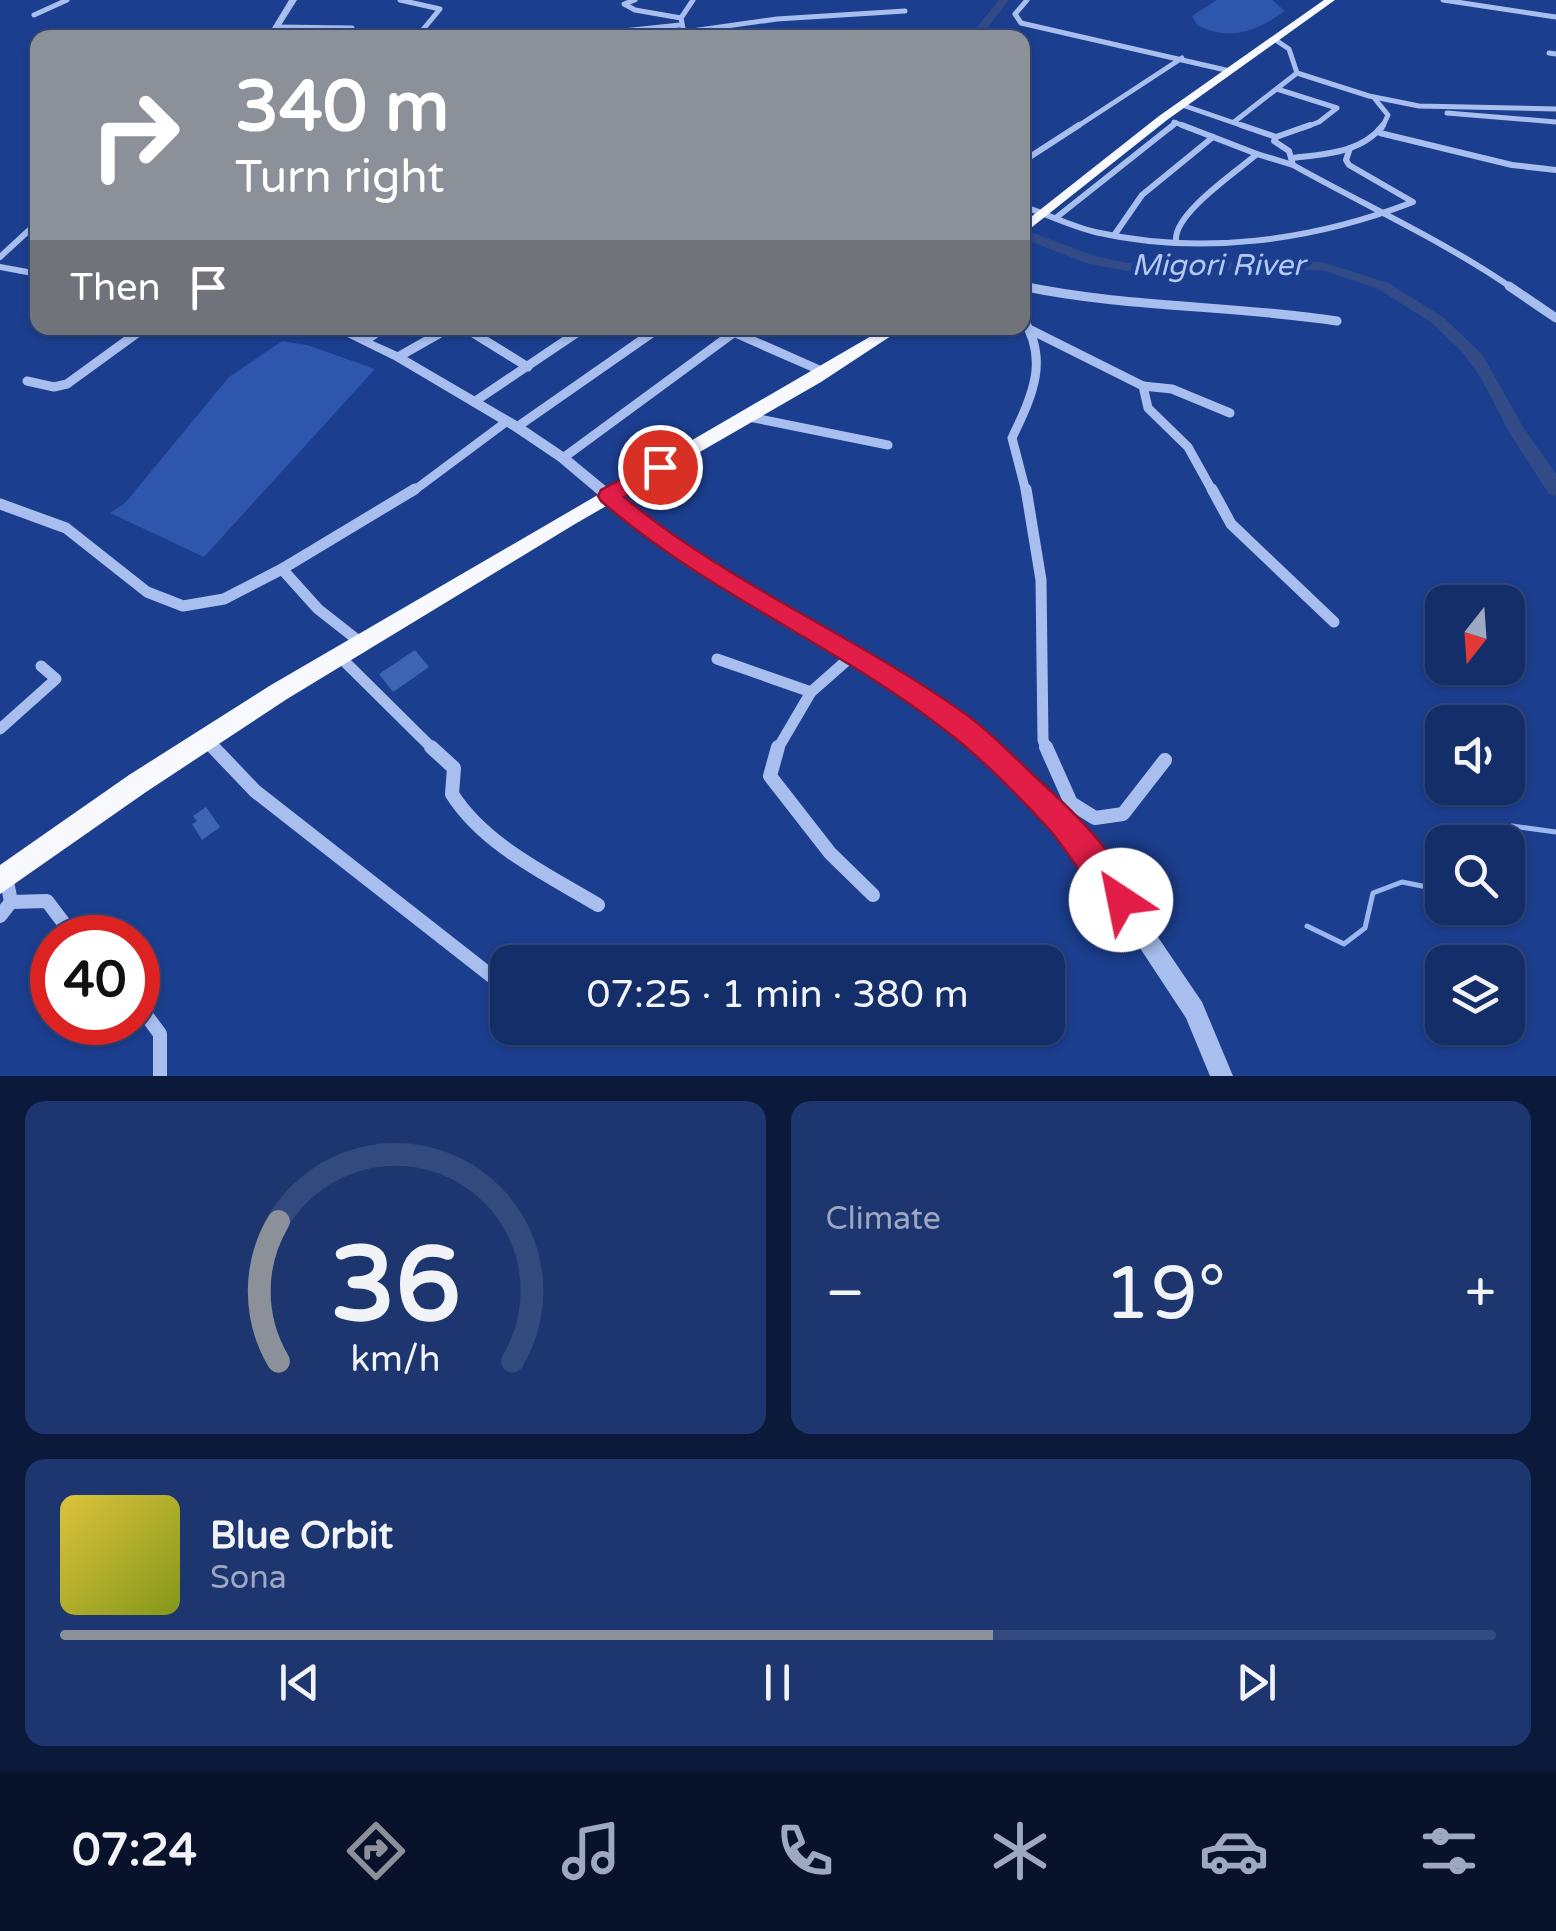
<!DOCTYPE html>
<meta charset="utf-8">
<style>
body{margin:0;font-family:"Varela Round",sans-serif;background:#1d3670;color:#f1f3f6;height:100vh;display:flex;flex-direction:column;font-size:38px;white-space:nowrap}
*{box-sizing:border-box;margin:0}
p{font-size:32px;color:#9da8c1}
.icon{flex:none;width:55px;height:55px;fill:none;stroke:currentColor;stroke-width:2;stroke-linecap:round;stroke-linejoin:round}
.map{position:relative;height:1076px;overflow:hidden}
.sheet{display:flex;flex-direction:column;gap:25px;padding:25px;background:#0b193a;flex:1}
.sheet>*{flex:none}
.banner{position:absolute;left:30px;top:30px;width:1000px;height:305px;border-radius:20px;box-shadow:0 2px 8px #0004,0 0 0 2px #334a7e;background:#8c9099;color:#fff;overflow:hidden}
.needle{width:65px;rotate:197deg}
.fabs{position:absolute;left:1425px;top:585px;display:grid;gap:20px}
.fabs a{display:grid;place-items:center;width:100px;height:100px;border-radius:20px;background:#142e6a;box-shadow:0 2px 8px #0004,0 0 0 2px #334a7e;font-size:50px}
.speed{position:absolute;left:30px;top:915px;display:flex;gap:20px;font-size:50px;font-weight:700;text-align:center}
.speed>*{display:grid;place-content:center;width:130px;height:130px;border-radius:50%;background:#142e6a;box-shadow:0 2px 8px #0004,0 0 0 2px #334a7e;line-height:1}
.speed .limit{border:15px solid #d22;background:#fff;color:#111}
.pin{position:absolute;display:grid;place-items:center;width:85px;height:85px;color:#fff;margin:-42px;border:5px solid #fff;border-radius:50%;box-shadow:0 2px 10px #0007}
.me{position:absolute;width:110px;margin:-55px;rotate:326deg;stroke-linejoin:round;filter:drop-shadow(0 0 8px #0008)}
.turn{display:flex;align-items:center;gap:35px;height:210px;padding:0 40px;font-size:45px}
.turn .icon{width:130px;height:130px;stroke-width:2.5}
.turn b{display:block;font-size:70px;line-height:85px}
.then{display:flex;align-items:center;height:95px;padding:0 40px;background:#0003;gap:20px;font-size:38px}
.big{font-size:75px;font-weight:600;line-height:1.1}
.sheet .widget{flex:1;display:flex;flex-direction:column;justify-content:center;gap:15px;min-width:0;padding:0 35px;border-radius:20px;background:#1d3670}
.sheet .dial{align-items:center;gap:0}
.dial svg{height:260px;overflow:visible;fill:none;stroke:#334a7e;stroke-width:7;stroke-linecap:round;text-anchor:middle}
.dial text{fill:#f1f3f6;stroke:none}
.song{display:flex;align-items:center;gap:30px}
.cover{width:120px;height:120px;border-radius:15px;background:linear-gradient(135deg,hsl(50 70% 55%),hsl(70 70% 35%))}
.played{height:10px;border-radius:5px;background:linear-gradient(90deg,#8c9099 65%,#334a7e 65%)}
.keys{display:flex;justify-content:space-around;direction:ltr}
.heat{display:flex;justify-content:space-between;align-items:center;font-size:55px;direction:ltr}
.sheet .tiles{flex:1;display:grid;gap:25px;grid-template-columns:1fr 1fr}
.widget:last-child{grid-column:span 2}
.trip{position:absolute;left:490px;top:945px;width:575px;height:100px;border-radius:20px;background:#142e6a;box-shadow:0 2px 8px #0004,0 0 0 2px #334a7e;font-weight:600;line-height:100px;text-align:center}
.tabs{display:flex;height:160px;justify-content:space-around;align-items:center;background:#08122a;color:#9da8c1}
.tabs .icon{width:70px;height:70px}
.tabs .on{color:#8c9099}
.tabs b{font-size:45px;color:#f1f3f6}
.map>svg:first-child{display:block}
</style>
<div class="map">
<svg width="1556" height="1076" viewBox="0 0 1556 1076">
<rect width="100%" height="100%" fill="#1b3e8e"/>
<g fill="#2e56ac">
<path d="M1217 0H1272L1285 11C1256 31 1231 42 1197 25L1192 16Z"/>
<polygon points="282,341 307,345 375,369 204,557 110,513 125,503 229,377"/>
</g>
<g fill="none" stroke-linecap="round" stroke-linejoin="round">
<g stroke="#9bb7f0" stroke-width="5">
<polyline points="1508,879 1523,872 1512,826 1556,832"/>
<polyline points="1307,926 1344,944 1365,928 1373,893 1402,882 1442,890"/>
</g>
<g fill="#324b87" fill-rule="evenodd">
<polygon points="999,0 1009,0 979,38 968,38"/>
<polygon points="1022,229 1095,256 1127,263 1322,262 1388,283 1443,317 1482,354 1523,427 1556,474 1556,496 1549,494 1510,434 1481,378 1463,353 1432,323 1378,289 1322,270 1127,271 1086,263 1022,238"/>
</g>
</g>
<g fill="#3f64b4">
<polygon points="415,650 429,667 393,692 379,674"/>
<polygon points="206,807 220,827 202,840 192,824 197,821 193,816"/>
</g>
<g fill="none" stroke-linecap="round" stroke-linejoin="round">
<g stroke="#a8beee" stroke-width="5">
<polyline points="400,0 440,9 416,38"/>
<polyline points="635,0 624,4 635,10 681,18"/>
<polyline points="1027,0 1015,14 1021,23 1230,71"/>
<polyline points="1443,0 1556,17"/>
<polyline points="34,15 67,0"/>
<polyline points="277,27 352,28 348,38"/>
<polyline points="556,38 680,25"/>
<polyline points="642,38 777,19 905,11"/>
<polyline points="685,38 681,18 693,0"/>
<polyline points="1274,39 1289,49 1297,73 1369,96 1419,106 1556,109"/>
<polyline points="1549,53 1556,54"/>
<polyline points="1277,89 1337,108 1319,122 1303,128"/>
<polyline points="1375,99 1388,115 1382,128"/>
<polyline points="1182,105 1249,128"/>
<polyline points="1022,107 1027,104"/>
<polyline points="1447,113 1556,122"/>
<polyline points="1174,122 1189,128"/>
<polyline points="1234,122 1297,73"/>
<polyline points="1075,128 1182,58"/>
<polyline points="1170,128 1176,123"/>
</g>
<g stroke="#a8beee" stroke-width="6">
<polyline points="1182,125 1257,154"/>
<path d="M1241 125 1276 137 1274 141 1289 151 1293 165C1366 206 1444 241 1512 288"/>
<polyline points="1380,133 1512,165 1556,170"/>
<polyline points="1276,137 1310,125"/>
<path d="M1292 158C1325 154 1362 153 1383 125"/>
<polyline points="1022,162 1079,125"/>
<path d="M1022 206C1047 214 1070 226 1095 232 1201 256 1312 241 1413 202L1349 165 1346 160 1350 148"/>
<polyline points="1057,217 1173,125"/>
<polyline points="1115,234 1142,195 1213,137"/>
<path d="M1176 241C1173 214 1236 172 1257 154L1293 165"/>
<polyline points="0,257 38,222"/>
<polyline points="0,267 38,274"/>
<polyline points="1022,286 1032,288"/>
</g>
<g stroke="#a8beee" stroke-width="9">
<path d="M1022 286C1126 308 1232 305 1337 321"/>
<polyline points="1509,286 1556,318"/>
<path d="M1022 317C1050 360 1032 396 1012 438L1026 492"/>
<polyline points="465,328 528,367"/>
<polyline points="724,328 824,372"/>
<polyline points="1031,330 1143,386 1148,408 1188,447 1213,492"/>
<polyline points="366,340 384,328"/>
<polyline points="398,357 449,328"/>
<polyline points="27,381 54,387 67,384 144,328"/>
<polyline points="1143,386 1172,389 1230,413"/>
<polyline points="474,402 584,328"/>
<polyline points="749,417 888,445"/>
<polyline points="517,427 659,328"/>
<polyline points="563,458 740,328"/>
<polyline points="412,492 506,422"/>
</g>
<g stroke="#a8beee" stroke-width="11">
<polyline points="1026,489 1041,580 1043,740 1047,750"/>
<polyline points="1212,489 1231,524 1334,622"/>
<polyline points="0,504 66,528 147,592 183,606 224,599 282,569 318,609 360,642"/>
<polyline points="282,569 415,489"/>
<polyline points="338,655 434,750"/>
<polyline points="717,659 811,692"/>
<polyline points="0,729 56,679 41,666"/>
<polyline points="206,739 215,750"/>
<polyline points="777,750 811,692 853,655"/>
</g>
<g stroke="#a8beee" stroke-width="14">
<polyline points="213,747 255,791 508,989"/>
<path d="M431 747 454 768 452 794C484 845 548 875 598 905"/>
<polyline points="778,747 770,776 830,853 873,895"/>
<polyline points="1046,747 1071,803 1058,817"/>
<polyline points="1071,803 1095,818 1123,814 1165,760"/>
<polyline points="0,872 6,876 11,902 0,916"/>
<polyline points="11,902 47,901 75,938"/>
<polyline points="138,1004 160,1034 160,1076"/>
</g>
<g fill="#a8beee" fill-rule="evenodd">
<polygon points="289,0 297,0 273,38 266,38"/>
<polygon points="329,328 344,328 402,354 522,424 568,455 664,534 859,650 966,719 1057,802 1094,843 1202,1002 1233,1076 1210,1076 1186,1018 1080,857 1043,816 954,731 847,660 654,542 558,461 512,430 394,360"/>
</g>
<g fill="#f7f9ff" fill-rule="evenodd">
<polygon points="1324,0 1335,0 1167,120 1022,235 1022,224 1159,116"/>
<polygon points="885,328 903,328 821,382 575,524 287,699 146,792 0,894 0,865 129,775 271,685"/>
</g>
</g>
<path fill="#e11d48" stroke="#92132f" stroke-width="2.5" d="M660 459 667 462 670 467 667 472 624 497C728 584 857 636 967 715 993 734 1017 760 1041 782 1077 815 1117 854 1136 900L1132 911 1121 916C1101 908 1067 849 1049 829 1019 797 985 761 950 734 840 646 707 594 601 501L598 496 601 490Z"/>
<g text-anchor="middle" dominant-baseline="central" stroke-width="10" stroke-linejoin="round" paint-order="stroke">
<g font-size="30" font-style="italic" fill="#b4c9f5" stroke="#1b3e8e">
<text x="1218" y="265">Migori River</text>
</g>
</g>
</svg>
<div class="fabs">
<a><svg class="needle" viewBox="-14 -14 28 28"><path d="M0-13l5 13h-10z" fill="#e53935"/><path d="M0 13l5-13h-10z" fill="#9da8c1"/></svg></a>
<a><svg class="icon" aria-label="sound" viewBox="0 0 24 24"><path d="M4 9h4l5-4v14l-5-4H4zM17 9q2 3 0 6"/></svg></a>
<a><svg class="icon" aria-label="search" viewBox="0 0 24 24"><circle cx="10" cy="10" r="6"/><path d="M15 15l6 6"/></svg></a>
<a><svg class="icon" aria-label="layers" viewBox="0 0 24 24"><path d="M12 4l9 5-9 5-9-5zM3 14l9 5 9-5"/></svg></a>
</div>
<div class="speed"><div class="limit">40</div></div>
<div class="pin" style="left:660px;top:467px;background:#d93025"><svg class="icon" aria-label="arrive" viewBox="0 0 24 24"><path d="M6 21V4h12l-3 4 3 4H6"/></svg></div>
<svg class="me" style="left:1121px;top:900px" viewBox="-20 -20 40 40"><circle r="19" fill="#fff"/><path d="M0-13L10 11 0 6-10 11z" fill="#e11d48"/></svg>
<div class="trip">07:25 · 1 min · 380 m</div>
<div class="banner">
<div class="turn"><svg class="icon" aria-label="right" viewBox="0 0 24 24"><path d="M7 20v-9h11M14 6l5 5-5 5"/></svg><div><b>340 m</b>Turn right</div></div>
<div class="then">Then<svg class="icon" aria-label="arrive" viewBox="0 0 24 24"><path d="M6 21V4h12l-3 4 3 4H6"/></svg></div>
</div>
</div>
<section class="sheet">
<div class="tiles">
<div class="widget dial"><svg viewBox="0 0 100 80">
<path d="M14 69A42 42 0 1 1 86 69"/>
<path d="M14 69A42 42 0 0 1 14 26" stroke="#8c9099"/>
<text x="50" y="56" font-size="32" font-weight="700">36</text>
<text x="50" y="72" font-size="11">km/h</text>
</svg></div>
<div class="widget"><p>Climate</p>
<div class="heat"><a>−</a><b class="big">19°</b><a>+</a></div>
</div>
<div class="widget">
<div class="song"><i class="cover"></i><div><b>Blue Orbit</b><p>Sona</p></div></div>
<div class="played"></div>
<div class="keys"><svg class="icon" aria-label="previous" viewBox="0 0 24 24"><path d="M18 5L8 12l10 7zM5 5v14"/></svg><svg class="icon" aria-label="pause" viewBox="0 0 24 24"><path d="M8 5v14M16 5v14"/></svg><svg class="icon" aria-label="next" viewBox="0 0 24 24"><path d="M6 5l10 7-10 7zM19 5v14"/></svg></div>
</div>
</div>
</section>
<nav class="tabs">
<b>07:24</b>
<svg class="icon on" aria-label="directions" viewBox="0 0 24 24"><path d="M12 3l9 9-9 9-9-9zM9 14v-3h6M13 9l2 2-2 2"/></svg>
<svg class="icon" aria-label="music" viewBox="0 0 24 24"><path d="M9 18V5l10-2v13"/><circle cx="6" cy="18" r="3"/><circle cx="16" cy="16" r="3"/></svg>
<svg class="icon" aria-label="phone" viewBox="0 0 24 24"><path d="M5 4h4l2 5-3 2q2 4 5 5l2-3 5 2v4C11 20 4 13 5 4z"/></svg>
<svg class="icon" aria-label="climate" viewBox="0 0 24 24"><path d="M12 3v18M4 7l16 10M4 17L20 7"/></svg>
<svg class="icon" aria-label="car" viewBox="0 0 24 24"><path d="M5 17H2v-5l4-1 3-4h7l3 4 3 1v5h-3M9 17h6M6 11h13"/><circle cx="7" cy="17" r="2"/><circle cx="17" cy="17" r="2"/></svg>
<svg class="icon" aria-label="filters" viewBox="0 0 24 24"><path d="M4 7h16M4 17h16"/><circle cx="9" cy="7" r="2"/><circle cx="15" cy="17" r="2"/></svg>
</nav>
